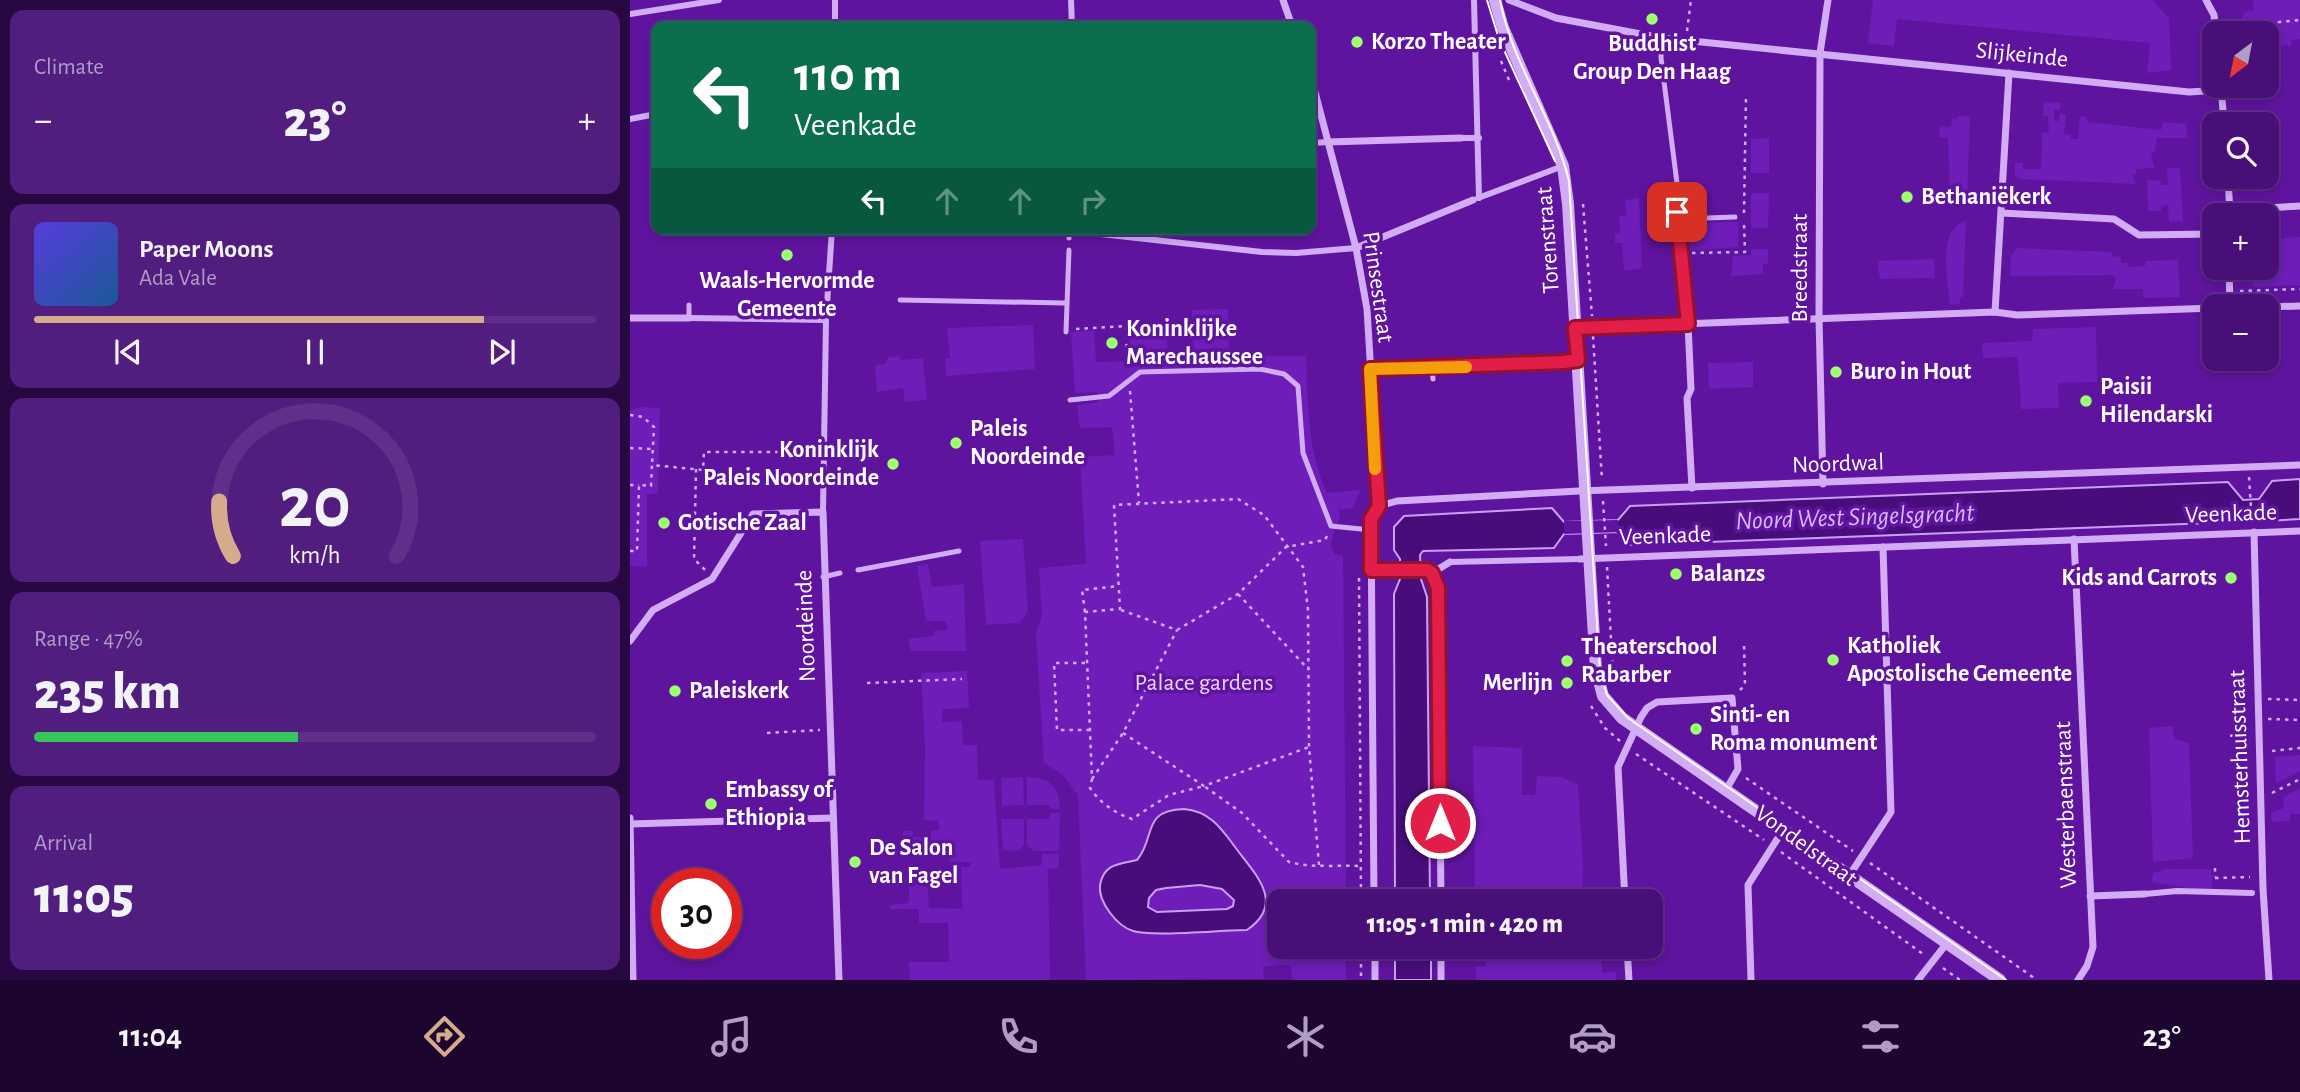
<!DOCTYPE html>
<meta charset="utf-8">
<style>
body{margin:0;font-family:"Alegreya Sans",sans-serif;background:#511d7f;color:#f1f3f6;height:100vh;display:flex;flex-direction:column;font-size:26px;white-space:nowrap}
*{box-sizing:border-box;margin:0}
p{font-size:23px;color:#b09cc6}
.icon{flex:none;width:38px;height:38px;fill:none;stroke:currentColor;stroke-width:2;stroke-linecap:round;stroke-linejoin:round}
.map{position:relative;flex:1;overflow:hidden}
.sheet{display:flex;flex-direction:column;gap:10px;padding:10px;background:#270841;width:630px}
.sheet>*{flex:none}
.banner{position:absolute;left:21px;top:21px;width:665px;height:214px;border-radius:14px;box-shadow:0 4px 10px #0003,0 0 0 2px #5f2f89;background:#0b6e4f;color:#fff;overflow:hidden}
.needle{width:46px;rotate:212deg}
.fabs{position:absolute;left:1572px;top:21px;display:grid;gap:14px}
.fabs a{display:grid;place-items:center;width:77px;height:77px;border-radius:14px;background:#470f77;box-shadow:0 4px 10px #0003,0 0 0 2px #5f2f89;font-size:35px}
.speed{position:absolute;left:21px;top:868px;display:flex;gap:14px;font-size:35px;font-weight:700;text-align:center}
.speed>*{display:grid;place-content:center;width:91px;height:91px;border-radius:50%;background:#470f77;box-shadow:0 4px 10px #0003,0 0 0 2px #5f2f89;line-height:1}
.speed .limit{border:10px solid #d22;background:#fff;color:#111}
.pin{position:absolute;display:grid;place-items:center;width:60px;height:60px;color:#fff;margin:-30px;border-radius:14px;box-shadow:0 4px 10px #0006}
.me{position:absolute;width:77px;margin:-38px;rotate:0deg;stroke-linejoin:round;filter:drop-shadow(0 0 5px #0008)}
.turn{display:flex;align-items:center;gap:24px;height:147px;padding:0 28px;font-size:32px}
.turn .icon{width:91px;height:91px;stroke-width:2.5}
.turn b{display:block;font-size:49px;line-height:60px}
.lanes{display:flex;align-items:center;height:66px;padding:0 28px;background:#0003;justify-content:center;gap:35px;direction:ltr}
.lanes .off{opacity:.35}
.big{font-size:52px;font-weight:800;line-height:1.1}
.sheet .card{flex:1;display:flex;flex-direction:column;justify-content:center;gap:10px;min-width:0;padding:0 24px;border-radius:14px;background:#511d7f}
.sheet .dial{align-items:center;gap:0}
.dial svg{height:182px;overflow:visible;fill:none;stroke:#5f2f89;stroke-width:7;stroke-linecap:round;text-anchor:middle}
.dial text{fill:#f1f3f6;stroke:none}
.song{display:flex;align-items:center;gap:21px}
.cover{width:84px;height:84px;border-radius:10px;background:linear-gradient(135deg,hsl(250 70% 55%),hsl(210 70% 35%))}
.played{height:7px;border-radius:4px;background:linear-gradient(90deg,#d6ab8b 80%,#5f2f89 80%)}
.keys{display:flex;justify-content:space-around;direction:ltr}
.heat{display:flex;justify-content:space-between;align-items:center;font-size:38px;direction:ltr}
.charge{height:10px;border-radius:5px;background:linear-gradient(90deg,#34c759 47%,#5f2f89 0)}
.trip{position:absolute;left:637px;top:889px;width:396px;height:70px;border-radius:14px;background:#470f77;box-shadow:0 4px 10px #0003,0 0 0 2px #5f2f89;font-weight:800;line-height:70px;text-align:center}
.tabs{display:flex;height:112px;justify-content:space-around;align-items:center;background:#1c0630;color:#b09cc6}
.tabs .icon{width:49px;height:49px}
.tabs .current{color:#d6ab8b}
.tabs b{font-size:32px;color:#f1f3f6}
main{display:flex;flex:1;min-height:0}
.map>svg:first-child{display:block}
</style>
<main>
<section class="sheet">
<div class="card"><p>Climate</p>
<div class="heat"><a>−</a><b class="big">23°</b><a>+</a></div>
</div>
<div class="card">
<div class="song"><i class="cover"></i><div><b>Paper Moons</b><p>Ada Vale</p></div></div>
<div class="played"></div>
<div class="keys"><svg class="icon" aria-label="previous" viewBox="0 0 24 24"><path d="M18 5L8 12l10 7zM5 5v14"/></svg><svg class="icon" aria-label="pause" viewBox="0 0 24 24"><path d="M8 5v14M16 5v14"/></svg><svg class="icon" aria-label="next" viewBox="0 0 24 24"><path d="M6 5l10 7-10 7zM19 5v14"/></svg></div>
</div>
<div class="card dial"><svg viewBox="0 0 100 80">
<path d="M14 69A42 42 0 1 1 86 69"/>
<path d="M14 69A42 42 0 0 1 8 45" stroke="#d6ab8b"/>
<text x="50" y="56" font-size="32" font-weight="700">20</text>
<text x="50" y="72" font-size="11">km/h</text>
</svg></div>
<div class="card"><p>Range · 47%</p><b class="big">235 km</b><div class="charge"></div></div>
<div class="card"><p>Arrival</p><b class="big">11:05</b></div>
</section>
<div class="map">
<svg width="1670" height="980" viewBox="0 0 1670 980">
<rect width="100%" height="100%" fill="#5f149f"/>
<g fill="#6e1db9">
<polygon points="1243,0 1522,0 1539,18 1541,70 1517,73 1520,43 1267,19 1264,46 1238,43"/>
<polygon points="1623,0 1670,0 1670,39 1661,40 1662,45 1636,47 1636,33 1609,33 1614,12 1624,10"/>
<polygon points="1414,102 1431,103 1430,110 1424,110 1424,121 1429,121 1430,114 1436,115 1434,134 1441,135 1441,139 1448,139 1450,116 1457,117 1457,122 1531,130 1533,122 1556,124 1557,138 1527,138 1525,150 1521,154 1524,168 1506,169 1506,174 1502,175 1506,184 1393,179 1385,177 1385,163 1393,163 1393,169 1411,169 1412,133 1419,132 1418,116 1413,116"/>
<polygon points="1328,116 1340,116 1337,202 1320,201 1318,138 1309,137 1310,126 1321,127 1322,119 1327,119"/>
<polygon points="1139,138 1139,173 1121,173 1121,139"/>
<polygon points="1537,168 1550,168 1553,221 1539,222 1538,205 1531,206 1531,211 1518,211 1517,180 1531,181 1531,185 1538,185"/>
<polygon points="1121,193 1139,193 1138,228 1121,228"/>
<polygon points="1009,198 1012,268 994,271 992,243 985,243 985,234 990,233 989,216 997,215 995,200"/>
<path d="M1336 221 1333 297H1330V304L1320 305C1318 282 1306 228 1336 221Z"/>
<polygon points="1109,222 1108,247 1061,251 1057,246 1059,223"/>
<polygon points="1670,237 1670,285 1623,287 1622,268 1636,268 1636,239"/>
<polygon points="1387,248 1482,252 1482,256 1491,257 1491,263 1498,263 1499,267 1515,266 1516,261 1548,260 1550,297 1513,298 1513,289 1483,289 1486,279 1482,275 1380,276 1381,256"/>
<polygon points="1121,249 1138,249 1138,264 1133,264 1133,274 1101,276 1103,256 1121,255"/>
<polygon points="1304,259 1305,278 1250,279 1247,261"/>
<path d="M598 309 599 356H676C678 403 677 449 697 493L730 490 723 508 708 510 710 516 700 545 705 554 713 556 716 901H649V947H716V980H662L661 965 633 966 634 979 456 980 448 795 433 775 414 763 406 633 412 617 409 568 456 564 450 457 485 455 482 427 450 428 447 405 469 402 467 392 445 393 441 332 464 330 466 362 500 361 499 323 536 321 538 357H563L562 310Z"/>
<polygon points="403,325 405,369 316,376 315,358 320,358 317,328"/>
<polygon points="1466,327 1467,382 1428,383 1429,408 1391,409 1388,357 1353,358 1352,343 1402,341 1403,329"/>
<polygon points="270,356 271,360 293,358 297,400 275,402 273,388 247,392 245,365 255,364 259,357"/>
<polygon points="1123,362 1123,387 1079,389 1078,363"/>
<polygon points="10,407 30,408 28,493 17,495 17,567 0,566 0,411"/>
<polygon points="393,539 398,612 389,623 356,625 350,541"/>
<polygon points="298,564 302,587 334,584 336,651 281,651 278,639 304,636 304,631 318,630 316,621 296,621 287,566"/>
<polygon points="337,671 339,708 312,709 312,722 332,721 333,745 347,745 348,780 364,780 370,869 412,865 412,854 429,854 429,868 418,869 420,980 280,980 279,962 319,962 318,923 289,923 289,909 260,909 260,905 279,903 279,880 297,880 299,908 332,909 331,867 341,867 341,862 319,862 318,856 294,857 294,851 273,852 273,831 283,831 283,837 301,837 301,831 309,830 309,821 294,820 295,747 291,673"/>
<polygon points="1543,726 1544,739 1559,743 1563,858 1523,862 1519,728"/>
<polygon points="843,746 892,748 892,795 905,795 907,776 932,777 948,785 953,863 952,901 845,901"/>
<polygon points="1670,755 1670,771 1646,783 1645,757"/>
<polygon points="393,777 394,805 372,806 371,778"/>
<path d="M397 777C420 777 429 786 430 809H421L420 805H397Z"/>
<polygon points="1670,789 1670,814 1660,814 1660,821 1642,822 1641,813 1654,808 1653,797"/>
<polygon points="420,813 430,813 429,851 404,851 397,846 397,819 420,819"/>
<polygon points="371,819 394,819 394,845 389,851 373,850"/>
<polygon points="1537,869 1581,869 1583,892 1522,882 1523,873"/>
<polygon points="855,947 949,947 950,954 966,953 967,961 972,962 972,973 986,972 986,980 846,980 846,967 856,966"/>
</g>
<g fill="#490d7b" stroke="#cb9ff6" stroke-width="2" fill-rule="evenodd">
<polygon points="1670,479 1670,519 1636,521 1630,514 1614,514 1607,522 1001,545 989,532 934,534 924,548 793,551 790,555 791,579 797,597 800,901 765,901 764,594 770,579 770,559 764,550 764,527 774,516 922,508 934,522 988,520 1000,506 1598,482 1613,500 1629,499 1642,481"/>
<path d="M554 809C581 811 593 831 608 851 627 876 655 904 617 930 592 930 522 937 503 931 487 926 468 902 470 885 474 863 490 864 507 860 526 838 511 810 554 809ZM570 885 592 889 604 900 603 906 597 909 527 912 518 907 519 898 526 890 536 888Z"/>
<rect x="765" y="947" width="36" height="33"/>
</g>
<polygon fill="#5f149f" points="988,520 989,532 934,534 934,521"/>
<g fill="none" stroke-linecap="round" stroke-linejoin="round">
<g stroke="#d2acf4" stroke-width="2.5" stroke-dasharray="3.5 5" stroke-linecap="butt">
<polyline points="1597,27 1670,20"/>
<polyline points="1057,31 1061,0"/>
<polyline points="871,61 879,80"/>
<polyline points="953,204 962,316"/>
<polyline points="1114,213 1116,96"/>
<polyline points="1062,253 1115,252 1114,223"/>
<polyline points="1610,291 1670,289"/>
<polyline points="446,329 496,326 497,367"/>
<polyline points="963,336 972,480"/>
<polyline points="500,391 509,503"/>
<polyline points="0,415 13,417 24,427 22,465"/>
<polyline points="0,448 23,449"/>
<polyline points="66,469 64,559 75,570"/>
<polyline points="1619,477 1622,523"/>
<polyline points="0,485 9,485"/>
<polyline points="973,501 976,546"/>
<polyline points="0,551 7,551 9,485 21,486 22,465 73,470 74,452 183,452"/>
<polyline points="977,567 983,676"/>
<polyline points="729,578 731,901"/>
<polyline points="608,594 679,670"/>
<polyline points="491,610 547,630 608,594 656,547 695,540 697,536"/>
<polyline points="455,612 452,590 489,586"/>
<polyline points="455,663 424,663 427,730 459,730"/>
<polyline points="237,683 332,679"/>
<polyline points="1110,690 1115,685 1114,643"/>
<polyline points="1638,699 1670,700"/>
<polyline points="961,706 975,728 990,741"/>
<polyline points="1638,719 1670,720"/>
<polyline points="137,733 190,730"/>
<polyline points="493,733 574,786 679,747"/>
<polyline points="1642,751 1670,748"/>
<polyline points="1006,754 1134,840"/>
<polyline points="1116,778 1223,851"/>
<polyline points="462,779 493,733 547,630"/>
<polyline points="1642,793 1670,779"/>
<polyline points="1151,852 1293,954"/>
<polyline points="1240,863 1407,980"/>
<path d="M689 865 679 747 678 610 673 567 634 515 608 499 484 505 490 609 455 612 462 779 460 788C470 803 485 813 502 819L539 795 574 786 612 813 659 862C681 868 707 865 730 866"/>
<polyline points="1585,868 1585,877"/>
<polyline points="1585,878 1620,877"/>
<polyline points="731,947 731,980"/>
<polyline points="1313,968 1330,980"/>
</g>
<g stroke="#d2acf4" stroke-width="5">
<polyline points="1032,38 1031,58 1048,191"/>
<polyline points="1048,219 1105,217"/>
<polyline points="439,238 439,230"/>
<polyline points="270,300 435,303"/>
<polyline points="59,318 59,305"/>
<polyline points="436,332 439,250"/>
<polyline points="802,368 803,379"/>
<polyline points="440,400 479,396 510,372 630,369 654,374 668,386 673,453 701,526 741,530"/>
<polyline points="228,570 329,551"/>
<polyline points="193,577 210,573"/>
</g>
<g stroke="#d2acf4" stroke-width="6">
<polyline points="205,0 205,26"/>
<polyline points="441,0 442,26"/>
<polyline points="844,0 849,198"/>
<polyline points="0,14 89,0"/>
<polyline points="0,119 26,114"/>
<polyline points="831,138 849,138"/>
<polyline points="681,143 698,142"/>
<polyline points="848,198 933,166"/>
<polyline points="202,230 435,230 632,252 666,253 726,248"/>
<polyline points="59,318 196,320"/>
<polyline points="193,512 196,320 202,229"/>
<polyline points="820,562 950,559"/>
<polyline points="1515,894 1547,891 1622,893"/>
</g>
<g stroke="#d2acf4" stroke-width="7">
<polyline points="653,0 662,26"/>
<polyline points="879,0 926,18 1032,38 1559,92 1592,90"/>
<polyline points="1576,0 1584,15 1586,33"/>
<polyline points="681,77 726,248 737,309 749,506"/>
<polyline points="1591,86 1594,124"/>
<polyline points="698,142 831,138"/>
<polyline points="1598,177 1600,215"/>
<polyline points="1601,210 1670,206"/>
<polyline points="1047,212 1058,324 1061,389 1057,398 1062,488"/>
<polyline points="1372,213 1484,219 1509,235 1584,234"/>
<polyline points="726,248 843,200"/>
<polyline points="1599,268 1600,306"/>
<polyline points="1636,307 1670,306"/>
<polyline points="1365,312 1379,73"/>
<polyline points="0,318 59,318"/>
<polyline points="945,328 1365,312 1387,315 1584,308"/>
<polyline points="740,369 948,360"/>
<polyline points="1193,484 1189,318 1190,53 1198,0"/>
<polyline points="749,506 767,501 949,491 1670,465"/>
<polyline points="1624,532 1633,889 1639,980"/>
<polyline points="1444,539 1463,947 1457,966 1448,980"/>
<polyline points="950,559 1670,531"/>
<polyline points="741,570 791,569 802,573"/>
<polyline points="802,573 808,588 811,901"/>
<polyline points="802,573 820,562"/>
<polyline points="0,641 23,610 82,579 123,514 193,512 209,980"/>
<polyline points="0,818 3,980"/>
<polyline points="0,824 203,818"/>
<polyline points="1219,876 1261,812 1253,547"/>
<polyline points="1460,896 1515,894"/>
<polyline points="744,901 741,519 749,506"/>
<polyline points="995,901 988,767 1011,717 1017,708 1027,702 1102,698 1108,769 1096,790"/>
<polyline points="745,947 745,980"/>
<polyline points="811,947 811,980"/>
<polyline points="997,947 999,980"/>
<polyline points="1121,980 1118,885 1153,830"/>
<polyline points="1288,980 1317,943"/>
</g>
<polyline stroke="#d2acf4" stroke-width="12" points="865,0 873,28 933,166 938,204 966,670 973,696 992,718 1370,980"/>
<g stroke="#fff" stroke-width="2">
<polyline points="857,0 869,39 925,161"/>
<path d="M870 0C882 64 924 118 939 181L970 671 977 695 998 718 1376 980"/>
</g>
</g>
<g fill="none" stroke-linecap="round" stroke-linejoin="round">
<g stroke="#92132f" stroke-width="18">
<polyline id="route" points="810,823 808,588 802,573 797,570 741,570 741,519 749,506 740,369 933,362 948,360 945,328 1058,324 1047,212"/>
</g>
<use href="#route" stroke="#e11d48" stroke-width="12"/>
<polyline stroke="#f59e0b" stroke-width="12" points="745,469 740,369 836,367"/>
</g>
<g fill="#9cff6f" stroke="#5f149f" stroke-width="2.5">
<circle cx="1022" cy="19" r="7"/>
<circle cx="727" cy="42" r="7"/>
<circle cx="1277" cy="197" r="7"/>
<circle cx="157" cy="255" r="7"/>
<circle cx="482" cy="343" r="7"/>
<circle cx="1206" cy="372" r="7"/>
<circle cx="1456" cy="401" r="7"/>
<circle cx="326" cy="443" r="7"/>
<circle cx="263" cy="464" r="7"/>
<circle cx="34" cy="523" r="7"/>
<circle cx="1046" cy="574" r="7"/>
<circle cx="1601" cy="578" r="7"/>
<circle cx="1203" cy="660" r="7"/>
<circle cx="937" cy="661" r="7"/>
<circle cx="937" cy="683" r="7"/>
<circle cx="45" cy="691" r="7"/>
<circle cx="1066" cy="729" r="7"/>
<circle cx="81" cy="804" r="7"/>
<circle cx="225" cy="862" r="7"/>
</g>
<g text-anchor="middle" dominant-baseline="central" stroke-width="7" stroke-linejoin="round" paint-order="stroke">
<g font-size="24" font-weight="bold" fill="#fff" stroke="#5f149f" text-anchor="start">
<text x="741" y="42">Korzo Theater</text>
<text x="1022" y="44" text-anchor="middle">Buddhist<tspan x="1022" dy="28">Group Den Haag</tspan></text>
<text x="1291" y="197">Bethaniëkerk</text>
<text x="157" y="281" text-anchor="middle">Waals-Hervormde<tspan x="157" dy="28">Gemeente</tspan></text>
<text x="496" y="329">Koninklijke<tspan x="496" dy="28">Marechaussee</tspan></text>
<text x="1220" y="372">Buro in Hout</text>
<text x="1470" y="387">Paisii<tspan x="1470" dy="28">Hilendarski</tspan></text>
<text x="340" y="429">Paleis<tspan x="340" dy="28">Noordeinde</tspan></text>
<text x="249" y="450" text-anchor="end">Koninklijk<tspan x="249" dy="28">Paleis Noordeinde</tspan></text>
<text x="48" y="523">Gotische Zaal</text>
<text x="1060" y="574">Balanzs</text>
<text x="1587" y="578" text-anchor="end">Kids and Carrots</text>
<text x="1217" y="646">Katholiek<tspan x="1217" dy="28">Apostolische Gemeente</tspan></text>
<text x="951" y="647">Theaterschool<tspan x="951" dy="28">Rabarber</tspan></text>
<text x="923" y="683" text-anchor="end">Merlijn</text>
<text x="59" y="691">Paleiskerk</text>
<text x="1080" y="715">Sinti- en<tspan x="1080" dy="28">Roma monument</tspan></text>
<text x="95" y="790">Embassy of<tspan x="95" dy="28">Ethiopia</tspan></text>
<text x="239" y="848">De Salon<tspan x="239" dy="28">van Fagel</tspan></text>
</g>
<g font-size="24" fill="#fff" stroke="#5f149f">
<text transform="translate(1392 55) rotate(6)">Slijkeinde</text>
<text transform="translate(918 240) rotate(-94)">Torenstraat</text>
<text transform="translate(1170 268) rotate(-90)">Breedstraat</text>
<text transform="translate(748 287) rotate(82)">Prinsestraat</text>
<text transform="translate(1208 464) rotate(-2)">Noordwal</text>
<text transform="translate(1601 514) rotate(-2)">Veenkade</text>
<text transform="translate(1035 536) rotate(-2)">Veenkade</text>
<text transform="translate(176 626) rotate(-92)">Noordeinde</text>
<text transform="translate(1610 757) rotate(-92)">Hemsterhuisstraat</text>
<text transform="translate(1436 805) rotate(-92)">Westerbaenstraat</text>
<text transform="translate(1176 846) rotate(36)">Vondelstraat</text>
</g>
<g font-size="24" fill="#ead5fd" stroke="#5f149f">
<text x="574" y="683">Palace gardens</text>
</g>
<g font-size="26" font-style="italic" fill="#dbb9fa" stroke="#5f149f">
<text transform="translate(1225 517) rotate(-2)">Noord West Singelsgracht</text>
</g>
</g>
</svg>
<div class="fabs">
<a><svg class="needle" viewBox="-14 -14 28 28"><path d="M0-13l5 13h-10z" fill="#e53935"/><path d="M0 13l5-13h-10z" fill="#b09cc6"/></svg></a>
<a><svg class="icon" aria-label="search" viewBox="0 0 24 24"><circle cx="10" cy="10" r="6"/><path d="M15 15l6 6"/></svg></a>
<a>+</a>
<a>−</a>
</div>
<div class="speed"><div class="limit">30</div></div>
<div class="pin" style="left:1047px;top:212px;background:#d93025"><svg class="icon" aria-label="arrive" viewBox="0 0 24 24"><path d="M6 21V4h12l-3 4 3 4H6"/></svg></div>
<svg class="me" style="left:810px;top:823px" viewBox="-20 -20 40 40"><circle r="17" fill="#e11d48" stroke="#fff" stroke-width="3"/><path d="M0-11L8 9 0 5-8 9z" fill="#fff"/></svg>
<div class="trip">11:05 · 1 min · 420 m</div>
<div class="banner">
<div class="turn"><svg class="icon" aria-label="left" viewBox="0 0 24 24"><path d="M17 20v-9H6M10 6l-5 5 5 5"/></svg><div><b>110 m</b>Veenkade</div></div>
<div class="lanes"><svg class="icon" aria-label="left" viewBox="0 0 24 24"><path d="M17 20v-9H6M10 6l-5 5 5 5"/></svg><svg class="icon off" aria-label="ahead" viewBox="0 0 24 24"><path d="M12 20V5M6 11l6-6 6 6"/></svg><svg class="icon off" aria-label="ahead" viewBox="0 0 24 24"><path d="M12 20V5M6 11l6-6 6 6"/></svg><svg class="icon off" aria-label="right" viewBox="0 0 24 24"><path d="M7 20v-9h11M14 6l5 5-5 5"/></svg></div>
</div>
</div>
</main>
<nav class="tabs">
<b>11:04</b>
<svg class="icon current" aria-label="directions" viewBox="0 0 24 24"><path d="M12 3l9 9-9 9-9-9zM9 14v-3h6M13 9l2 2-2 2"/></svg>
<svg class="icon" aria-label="music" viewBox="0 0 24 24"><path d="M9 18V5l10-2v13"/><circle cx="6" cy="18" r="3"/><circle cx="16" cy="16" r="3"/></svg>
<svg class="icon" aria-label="phone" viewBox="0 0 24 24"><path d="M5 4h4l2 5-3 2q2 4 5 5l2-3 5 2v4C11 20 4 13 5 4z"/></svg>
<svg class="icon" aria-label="climate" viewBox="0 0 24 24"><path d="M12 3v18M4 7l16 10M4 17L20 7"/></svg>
<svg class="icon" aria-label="car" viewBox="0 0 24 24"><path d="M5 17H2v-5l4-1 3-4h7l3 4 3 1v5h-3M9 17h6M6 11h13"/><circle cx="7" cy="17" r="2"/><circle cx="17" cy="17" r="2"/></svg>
<svg class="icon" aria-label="filters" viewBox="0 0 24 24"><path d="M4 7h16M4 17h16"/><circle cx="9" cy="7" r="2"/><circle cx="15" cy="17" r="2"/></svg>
<b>23°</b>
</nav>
